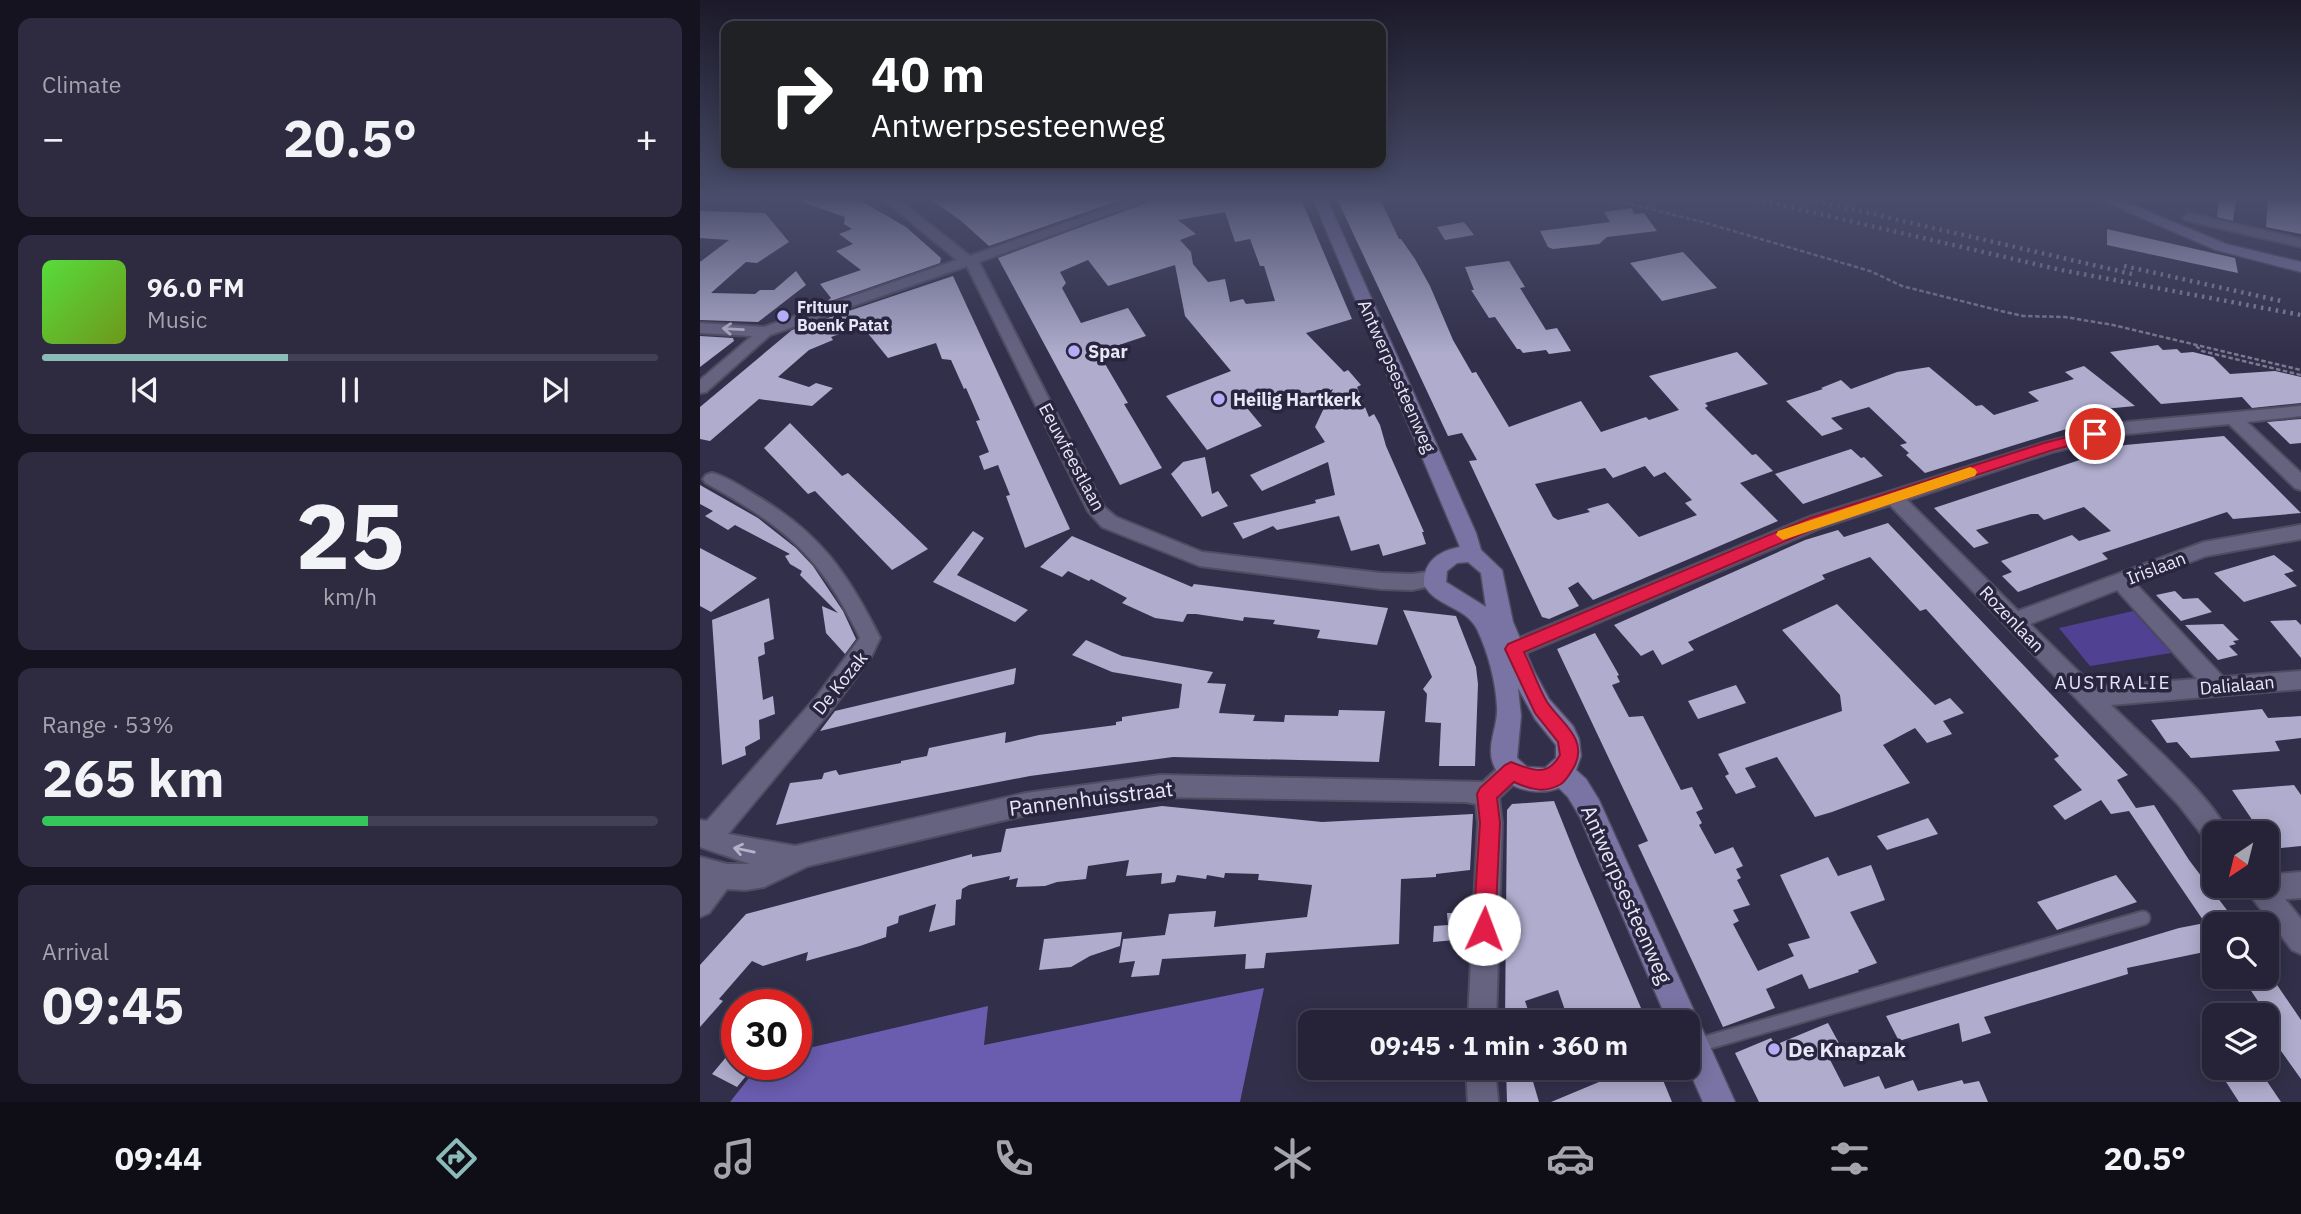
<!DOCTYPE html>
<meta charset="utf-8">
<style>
body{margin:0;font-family:"IBM Plex Sans",sans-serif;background:#2e2b40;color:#f1f3f6;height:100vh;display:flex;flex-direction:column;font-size:26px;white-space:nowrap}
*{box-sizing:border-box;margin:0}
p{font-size:23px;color:#a4a4ae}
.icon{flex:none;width:38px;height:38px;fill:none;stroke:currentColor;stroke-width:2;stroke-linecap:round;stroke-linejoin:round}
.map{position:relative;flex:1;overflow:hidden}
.details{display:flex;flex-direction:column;gap:18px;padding:18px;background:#15131f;width:700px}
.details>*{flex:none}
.hud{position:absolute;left:21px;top:21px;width:665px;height:147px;border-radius:14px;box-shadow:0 4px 18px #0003,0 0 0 2px #424053;background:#202124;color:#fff;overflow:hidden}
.needle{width:46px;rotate:215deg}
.tools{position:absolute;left:1502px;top:821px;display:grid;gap:14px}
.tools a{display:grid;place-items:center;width:77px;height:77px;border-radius:14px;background:#262338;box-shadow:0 4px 18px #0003,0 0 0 2px #424053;font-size:35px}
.speed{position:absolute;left:21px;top:989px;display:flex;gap:14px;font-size:35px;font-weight:700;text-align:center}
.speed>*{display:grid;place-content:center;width:91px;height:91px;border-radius:50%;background:#262338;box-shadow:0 4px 18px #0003,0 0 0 2px #424053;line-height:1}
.speed .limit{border:10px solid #d22;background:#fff;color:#111}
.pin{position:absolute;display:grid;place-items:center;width:60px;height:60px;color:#fff;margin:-30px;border:4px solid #fff;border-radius:50%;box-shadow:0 2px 7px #0007}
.me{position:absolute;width:77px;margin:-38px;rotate:2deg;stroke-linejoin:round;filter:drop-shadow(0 0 5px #0008)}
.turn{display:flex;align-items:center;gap:24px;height:147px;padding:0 35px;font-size:32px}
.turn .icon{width:91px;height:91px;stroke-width:2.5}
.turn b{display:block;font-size:49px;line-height:60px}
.big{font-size:52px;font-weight:700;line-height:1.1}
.details .widget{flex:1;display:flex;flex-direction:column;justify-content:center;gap:10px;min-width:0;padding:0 24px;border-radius:14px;background:#2e2b40}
.details .dial{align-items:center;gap:0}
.dial b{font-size:91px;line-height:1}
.song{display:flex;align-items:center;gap:21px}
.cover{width:84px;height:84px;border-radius:10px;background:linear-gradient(135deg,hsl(110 70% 55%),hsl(80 70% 35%))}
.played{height:7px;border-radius:4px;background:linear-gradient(90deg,#8bbbb9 40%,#424053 40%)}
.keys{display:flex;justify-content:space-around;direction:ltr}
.heat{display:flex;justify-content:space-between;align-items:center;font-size:38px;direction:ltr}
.charge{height:10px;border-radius:5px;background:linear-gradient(90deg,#34c759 53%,#424053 0)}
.trip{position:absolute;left:598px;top:1010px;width:402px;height:70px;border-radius:14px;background:#262338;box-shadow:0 4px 18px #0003,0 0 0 2px #424053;font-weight:700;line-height:70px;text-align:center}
.tabs{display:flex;height:112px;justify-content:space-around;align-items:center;background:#0f0e16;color:#a4a4ae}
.tabs .icon{width:49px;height:49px}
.tabs .active{color:#8bbbb9}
.tabs b{font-size:32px;color:#f1f3f6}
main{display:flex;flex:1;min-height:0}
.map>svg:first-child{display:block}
</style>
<main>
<section class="details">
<div class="widget"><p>Climate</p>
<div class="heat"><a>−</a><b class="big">20.5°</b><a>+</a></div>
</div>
<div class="widget">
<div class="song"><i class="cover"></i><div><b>96.0 FM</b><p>Music</p></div></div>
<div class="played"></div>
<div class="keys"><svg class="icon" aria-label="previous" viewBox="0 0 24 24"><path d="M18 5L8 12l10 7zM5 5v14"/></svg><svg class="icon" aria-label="pause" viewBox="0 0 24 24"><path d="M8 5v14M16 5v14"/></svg><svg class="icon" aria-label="next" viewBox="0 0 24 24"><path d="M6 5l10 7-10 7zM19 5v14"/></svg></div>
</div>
<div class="widget dial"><b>25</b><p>km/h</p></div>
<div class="widget"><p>Range · 53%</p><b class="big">265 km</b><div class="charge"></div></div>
<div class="widget"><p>Arrival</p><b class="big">09:45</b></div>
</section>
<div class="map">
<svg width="1601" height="1102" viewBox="0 0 1601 1102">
<rect width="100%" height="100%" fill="#322f4a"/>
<polygon fill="#514192" points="1433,611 1471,653 1390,666 1359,628"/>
<polygon fill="#6a5caf" points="564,988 540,1102 30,1102 60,1064 96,1064 96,1051 288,1006 284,1045"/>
<g fill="#afaccd" fill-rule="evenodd">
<polygon points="102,199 158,199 206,227 241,258 240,263 125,303 131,298 120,284 161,270 136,251 153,244 139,234 152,229 144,224 145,217 102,202"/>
<polygon points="230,199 424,199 289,246 260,220"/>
<path d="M454 199H601L652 319 606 333 644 372 648 370 661 385 657 387 669 417 674 414 680 425 686 446 724 532H722L726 544 683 556 679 544 651 551 639 516 577 530 573 526 543 539 533 523 616 503 615 500 635 495 628 462 562 491 550 475 625 442 615 427 633 389 606 401 593 389 547 408 562 426 507 450 466 396 531 371 485 316 475 265 408 286 388 260 360 272 366 283 362 288 381 323 428 308 446 336 398 352 428 403 424 404 462 468 420 485 298 258ZM525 212 535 242 550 239 560 266H564L575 301 546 304 543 299 530 302 525 279 508 282 493 264 491 252 480 240 496 234 478 220Z"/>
<path d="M637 199H680L699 239H701L715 259 730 286 753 340 772 373 776 372 809 427 881 401 901 432 946 417 949 420 979 410 949 376 1037 352 1068 384 1005 403 1008 406 1005 408 1052 455 1056 454 1073 471 1040 483 1078 521 893 600 878 582 868 588 879 606 849 619 842 617 769 461 777 460 762 433 748 436ZM945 466 954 477 965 472 992 500 985 503 997 515 939 537 908 503 887 509 890 512 858 520 853 517 835 484 905 468 913 478Z"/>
<polygon points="1519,199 1536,199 1533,221 1517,217"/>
<polygon points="1568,199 1601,199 1601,234 1566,227"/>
<polygon points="931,208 935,214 944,213 957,231 907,237 899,244 853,249 848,247 840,231 910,222 904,212"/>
<polygon points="0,211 65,213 89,242 57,263 46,262 11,293 55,294 60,290 74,290 96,271 106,285 58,322 0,320 0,262 29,240 0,238"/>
<polygon points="764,222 774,235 745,240 737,227"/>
<polygon points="1407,229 1535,258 1538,273 1407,245"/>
<polygon points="983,252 1017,288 962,301 930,263"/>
<polygon points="809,261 825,287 820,288 846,330 857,328 871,351 849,354 846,350 823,353 820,349 817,349 795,317 789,318 771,290 774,290 765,267"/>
<polygon points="253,276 370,529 325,548 306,496 310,495 298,465 284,470 279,456 289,452 276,421 280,420 266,388 264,389 251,360 242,359 236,343 188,358 162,326 131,337 133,340 109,350 78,377 109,387 116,383 133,388 112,406 59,399 10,441 0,439 0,407 92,330"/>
<polygon points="0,336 33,338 34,341 0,367"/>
<polygon points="1458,345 1463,350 1477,349 1481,353 1493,352 1513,357 1530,374 1575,371 1601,377 1601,403 1552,408 1542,397 1461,404 1410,352"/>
<polygon points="1384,366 1435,406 1404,409 1411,415 1225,473 1206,455 1209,453 1200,445 1207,443 1169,407 1131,418 1143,429 1122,436 1086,401 1123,389 1121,388 1141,380 1151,389 1197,372 1229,367 1276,406 1282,405 1294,415 1339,401 1328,392 1374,379 1365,372"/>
<polygon points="1601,419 1601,443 1590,444 1567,422"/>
<polygon points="90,423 142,476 148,473 228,549 192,570 115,491 108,494 64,448"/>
<polygon points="1524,436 1601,513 1533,519 1527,512 1402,553 1408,559 1318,592 1302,576 1312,572 1301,561 1372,535 1379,541 1411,531 1384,507 1344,520 1338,514 1331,514 1276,530 1289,543 1274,548 1234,508 1425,445"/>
<polygon points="1151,449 1161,458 1164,457 1183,476 1103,504 1075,474"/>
<polygon points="505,457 512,494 518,491 528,506 502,517 471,474 483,462"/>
<polygon points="0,485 58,518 96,548 113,566 143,611 156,639 145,654 126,633 122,606 138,613 100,575 102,571 90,564 85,556 90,554 35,525 28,530 5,516 13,511 0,504"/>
<polygon points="1188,523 1428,775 1417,780 1436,808 1454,805 1489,860 1533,918 1514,922 1514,950 1427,968 1428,974 1284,1017 1291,1033 1262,1042 1259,1023 1199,1041 1186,1016 1479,928 1505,923 1429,811 1411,814 1401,800 1365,820 1353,806 1382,790 1354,759 1359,756 1226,609 1220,611 1170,557 1122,575 1125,579 988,642 994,650 962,665 953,650 941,656 914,625 1105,540 1138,530 1144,537"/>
<polygon points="273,531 284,538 257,575 328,610 315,622 233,582"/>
<polygon points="372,536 492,587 494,584 688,608 677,645 617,638 620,630 573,624 575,620 544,617 543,621 496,614 487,614 483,622 455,618 422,603 427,598 391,579 389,581 368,571 362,577 340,567"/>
<polygon points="0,548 57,578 11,612 0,606"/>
<polygon points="1574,555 1594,571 1584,574 1597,586 1544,602 1514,573"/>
<polygon points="1475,591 1483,599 1498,598 1512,612 1481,621 1456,595"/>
<polygon points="69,598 74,639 64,643 65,654 58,657 63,700 73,696 75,714 59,720 60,739 45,747 46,755 22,765 12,620"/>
<polygon points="1137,604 1235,705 1250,698 1264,713 1243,721 1252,734 1227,743 1215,728 1183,745 1210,783 1132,812 1115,817 1077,757 1045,768 1056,787 1036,794 1025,776 1029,774 1018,754 1142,711 1140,695 1082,630"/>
<polygon points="703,610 756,616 776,667 778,684 775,766 739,766 741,723 725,722 727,694 723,689 732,677"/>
<polygon points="1596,620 1601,625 1601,658 1570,621"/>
<polygon points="1523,624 1539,640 1533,641 1536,644 1529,646 1538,655 1518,660 1485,625"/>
<polygon points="895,633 919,675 917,676 920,682 912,685 929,717 943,716 981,790 992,787 1003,809 996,812 1002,823 999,825 1015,854 1033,847 1043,866 1036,869 1041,878 1037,880 1050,905 1033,910 1039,921 1033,924 1058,971 1094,956 1088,944 1110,938 1080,875 1128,857 1138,876 1171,865 1185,900 1150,912 1177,963 1158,970 1159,972 1109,989 1102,974 1066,989 1075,1008 1023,1027 938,845 948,841 857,649"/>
<polygon points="386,640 422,656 513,672 507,683 526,684 519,713 555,715 553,721 584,722 585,715 638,716 639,710 685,711 679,762 473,757 330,776 76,825 90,783 122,779 124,773 136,770 139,775 201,763 201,761 227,756 229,748 306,732 305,743 339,735 416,725 416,722 422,721 422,717 479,708 482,684 412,672 372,655"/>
<polygon points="316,668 314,684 120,731 135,711"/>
<polygon points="1036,685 1046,703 998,719 988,701"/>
<polygon points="1562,709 1568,718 1601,716 1601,738 1575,741 1580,751 1491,758 1477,742 1467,743 1451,720"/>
<polygon points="1594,785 1601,795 1601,846 1572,849 1566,840 1566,833 1561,833 1532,790"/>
<polygon points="854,801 878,861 947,1022 869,1022 858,990 825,1001 832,1022 805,1022 807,810 812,804"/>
<polygon points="462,806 622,822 773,814 770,870 736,874 736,877 701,879 699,944 566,953 564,968 545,969 546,954 462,959 459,975 431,977 435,961 419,963 423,939 465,935 469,914 516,911 514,927 607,917 612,885 558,880 559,874 525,873 524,878 507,875 506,879 477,875 475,882 461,884 462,873 426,876 429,860 388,866 386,879 357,882 345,886 316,887 318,878 309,880 310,876 269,885 262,889 261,899 256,900 255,925 229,932 236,904 199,916 198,923 187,927 186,937 160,946 106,961 108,952 63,966 52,961 19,999 23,1001 0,1027 0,965 46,914 272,854 272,857 301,852 306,829"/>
<polygon points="1228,818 1238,834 1187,850 1177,836"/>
<polygon points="1416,875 1437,902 1357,930 1337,902"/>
<polygon points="747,913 767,913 766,939 733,942 734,926 748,925"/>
<polygon points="422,932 420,946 390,956 371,967 339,970 344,939"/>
<polygon points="1541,976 1571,976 1601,1020 1601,1079 1566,1030 1566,1013"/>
<polygon points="1128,1023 1140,1045 1126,1052 1144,1087 1179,1076 1185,1089 1213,1080 1218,1091 1262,1080 1264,1084 1279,1081 1288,1102 1059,1102 1035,1053 1071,1038 1075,1045"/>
<polygon points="37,1044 37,1064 56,1064 37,1087 12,1074"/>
<polygon points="806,1068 829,1068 839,1102 807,1102"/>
<polygon points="893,1068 958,1068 972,1102 851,1102 899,1082"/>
<polygon points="1517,1068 1558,1068 1581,1102 1539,1102"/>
</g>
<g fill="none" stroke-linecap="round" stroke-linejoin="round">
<g stroke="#504d63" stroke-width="17">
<polyline id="lane" points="995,1046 1443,918"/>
</g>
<g stroke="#504d63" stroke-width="4">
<g id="street">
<polygon points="183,199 198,199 270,256 433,199 452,199 279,262 404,507 416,517 502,552 681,573 712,574 734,571 741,574 744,579 741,584 712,590 681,589 500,566 402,527 388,511 267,266 70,335 6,392 0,393 0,380 52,336 0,333 0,323 64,327 257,260"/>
<polygon points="1489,213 1601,239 1601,247 1484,220 1483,217"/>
<path d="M1601 406V416L1547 422 1601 473V490L1595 488 1529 424 1427 434 1352 452 1207 500 1318 611 1504 542 1601 525V539L1506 556 1435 583 1523 677 1601 671V689L1411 705C1442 736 1512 796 1528 833H1514V844L1507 841 1478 804 1190 505 1123 527 821 655 814 658 807 655 803 649 807 643 1109 517 1343 443 1427 422ZM1417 590 1497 679 1394 687 1330 624Z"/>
<path d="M12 473C27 477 42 487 55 495 119 532 148 573 180 638L171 657 132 709 28 834 95 846 326 793 460 775 783 782 803 763 811 760 819 763 823 771 819 779 799 798 802 823 796 1022H768L778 823 776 804 766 802 460 797 326 815 108 866 64 887 46 890 27 889 9 913 0 917V857L27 864H50L0 847V820L7 821 117 696 160 638C120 555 85 527 6 483L3 479 6 475Z"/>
<polygon points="1601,872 1601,898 1585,899 1601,919 1601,954 1592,950 1550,895 1546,886 1566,886 1566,875"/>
<polygon points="766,1068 795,1068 798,1102 768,1102"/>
</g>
</g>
<g stroke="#504d63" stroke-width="3">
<g id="secondary">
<path d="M613 199H627L776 533 781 550 802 570 813 622 834 671 849 699 873 726 879 739 881 756 876 770 886 779 899 800 1035 1102H1003L988 1068 989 1022H968L880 817 868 797 859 788C831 799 790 784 791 750 791 736 798 722 797 707 796 682 788 652 777 629 765 606 736 607 724 585 723 561 739 551 760 547ZM768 562 781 573 786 607 746 582 747 571 757 563ZM818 688 835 719 856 745V758L845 768 827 767 817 758 821 716Z"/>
<polygon points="1398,199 1418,199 1526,244 1601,262 1601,272 1516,250"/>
</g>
</g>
<g stroke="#7b7990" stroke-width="2.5" stroke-dasharray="4.5 2.5" stroke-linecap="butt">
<polyline points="911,199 1006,223 1170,271 1202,286 1301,311 1323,316 1365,317 1413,325 1601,370"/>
<polyline points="1496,346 1502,351 1601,375"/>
</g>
<use href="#lane" stroke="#666381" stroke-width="13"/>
<use href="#street" fill="#666381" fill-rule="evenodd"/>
<use href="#secondary" fill="#7974a3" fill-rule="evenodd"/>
<g stroke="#86839a" stroke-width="4.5" stroke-dasharray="2.5 5" stroke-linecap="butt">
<polyline points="1055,199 1361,270 1601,315"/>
<polyline points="1108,199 1432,274"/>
<polyline points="1424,266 1581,301"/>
</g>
</g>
<defs><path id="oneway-shaft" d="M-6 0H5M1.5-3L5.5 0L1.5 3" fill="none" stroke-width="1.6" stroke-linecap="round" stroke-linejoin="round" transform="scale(1.75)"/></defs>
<g stroke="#b4b2c8">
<use href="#oneway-shaft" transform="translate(33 329) rotate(-177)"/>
<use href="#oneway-shaft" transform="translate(44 850) rotate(-168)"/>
</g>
<linearGradient id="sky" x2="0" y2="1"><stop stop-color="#1c1a29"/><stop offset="0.56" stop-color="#494d6b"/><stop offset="1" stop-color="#494d6b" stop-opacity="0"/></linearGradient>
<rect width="1601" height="354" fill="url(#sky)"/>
<path fill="#e11d48" stroke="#92132f" stroke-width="2" d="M1395 430 1402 434 1400 438 1353 450 1121 526 824 652C832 668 838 687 847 702 861 723 889 739 874 767 871 772 866 781 861 784 845 794 829 789 814 782L797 798 800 823 795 929 792 937 784 940 776 937 773 929 780 823 777 794 780 788 805 765 811 762C832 770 847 778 860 755L858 742 835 713 805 649 808 644 1110 518 1344 443Z"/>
<polygon fill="#f59e0b" points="1270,467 1275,469 1277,472 1275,476 1083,540 1076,535 1078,531"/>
<g fill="#b5acf8" stroke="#29253f" stroke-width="2.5">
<circle cx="83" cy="316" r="7"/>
<circle cx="374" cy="351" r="7"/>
<circle cx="519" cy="399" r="7"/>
<circle cx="1074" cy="1049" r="7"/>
</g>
<g text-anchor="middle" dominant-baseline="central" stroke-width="7" stroke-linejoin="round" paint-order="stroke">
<g font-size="16" font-weight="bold" fill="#e8e7f8" stroke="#29253f" text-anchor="start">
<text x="97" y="307">Frituur<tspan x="97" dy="18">Boenk Patat</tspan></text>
</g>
<g font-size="18" font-weight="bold" fill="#e8e7f8" stroke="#29253f" text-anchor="start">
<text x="388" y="351">Spar</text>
<text x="533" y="399">Heilig Hartkerk</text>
</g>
<g font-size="18" fill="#e8e7f8" stroke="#29253f">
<text transform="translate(697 376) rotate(66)">Antwerpsesteenweg</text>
<text transform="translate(372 457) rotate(62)">Eeuwfeestlaan</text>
<text transform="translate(1456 568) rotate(-21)">Irislaan</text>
<text transform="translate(1312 619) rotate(46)">Rozenlaan</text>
<text transform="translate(140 683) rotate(-51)">De Kozak</text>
<text transform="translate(1537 685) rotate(-5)">Dalialaan</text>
</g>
<g font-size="19" letter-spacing="2" fill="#e3e1fc" stroke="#29253f">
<text x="1413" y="682">AUSTRALIE</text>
</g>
<g font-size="21" fill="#e8e7f8" stroke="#29253f">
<text transform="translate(391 798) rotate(-7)">Pannenhuisstraat</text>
<text transform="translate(927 894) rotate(66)">Antwerpsesteenweg</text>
</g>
<g font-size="21" font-weight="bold" fill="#e8e7f8" stroke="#29253f" text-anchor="start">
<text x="1088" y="1049">De Knapzak</text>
</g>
</g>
</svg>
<div class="tools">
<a><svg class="needle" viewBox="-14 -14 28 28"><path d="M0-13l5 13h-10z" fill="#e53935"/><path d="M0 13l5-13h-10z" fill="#a4a4ae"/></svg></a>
<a><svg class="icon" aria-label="search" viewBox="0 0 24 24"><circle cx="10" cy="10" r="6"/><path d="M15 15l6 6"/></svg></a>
<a><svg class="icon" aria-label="layers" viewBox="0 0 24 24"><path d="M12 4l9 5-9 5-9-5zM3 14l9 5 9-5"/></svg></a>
</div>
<div class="speed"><div class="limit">30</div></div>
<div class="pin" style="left:1395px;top:434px;background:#d93025"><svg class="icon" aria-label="arrive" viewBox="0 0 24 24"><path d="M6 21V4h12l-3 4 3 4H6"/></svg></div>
<svg class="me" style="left:784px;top:929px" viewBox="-20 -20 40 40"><circle r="19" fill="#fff"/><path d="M0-13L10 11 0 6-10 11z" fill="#e11d48"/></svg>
<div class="trip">09:45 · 1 min · 360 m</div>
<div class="hud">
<div class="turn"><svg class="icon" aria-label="right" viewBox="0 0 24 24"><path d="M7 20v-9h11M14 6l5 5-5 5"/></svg><div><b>40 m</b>Antwerpsesteenweg</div></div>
</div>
</div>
</main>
<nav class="tabs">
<b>09:44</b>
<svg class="icon active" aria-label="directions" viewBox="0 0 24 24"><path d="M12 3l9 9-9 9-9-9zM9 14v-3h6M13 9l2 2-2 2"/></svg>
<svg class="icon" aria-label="music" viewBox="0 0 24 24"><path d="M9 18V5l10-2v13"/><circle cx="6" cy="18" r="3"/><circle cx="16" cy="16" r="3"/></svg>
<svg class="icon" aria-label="phone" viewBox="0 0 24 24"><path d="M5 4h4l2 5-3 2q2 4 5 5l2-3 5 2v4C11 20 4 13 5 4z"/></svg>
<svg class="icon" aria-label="climate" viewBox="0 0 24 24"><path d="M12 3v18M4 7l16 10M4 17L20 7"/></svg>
<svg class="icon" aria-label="car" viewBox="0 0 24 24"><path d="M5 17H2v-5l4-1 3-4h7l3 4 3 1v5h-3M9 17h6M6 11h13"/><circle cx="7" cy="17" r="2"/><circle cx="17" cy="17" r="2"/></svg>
<svg class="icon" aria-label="filters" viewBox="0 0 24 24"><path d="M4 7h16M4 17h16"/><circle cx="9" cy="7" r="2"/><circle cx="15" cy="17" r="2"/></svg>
<b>20.5°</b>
</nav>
